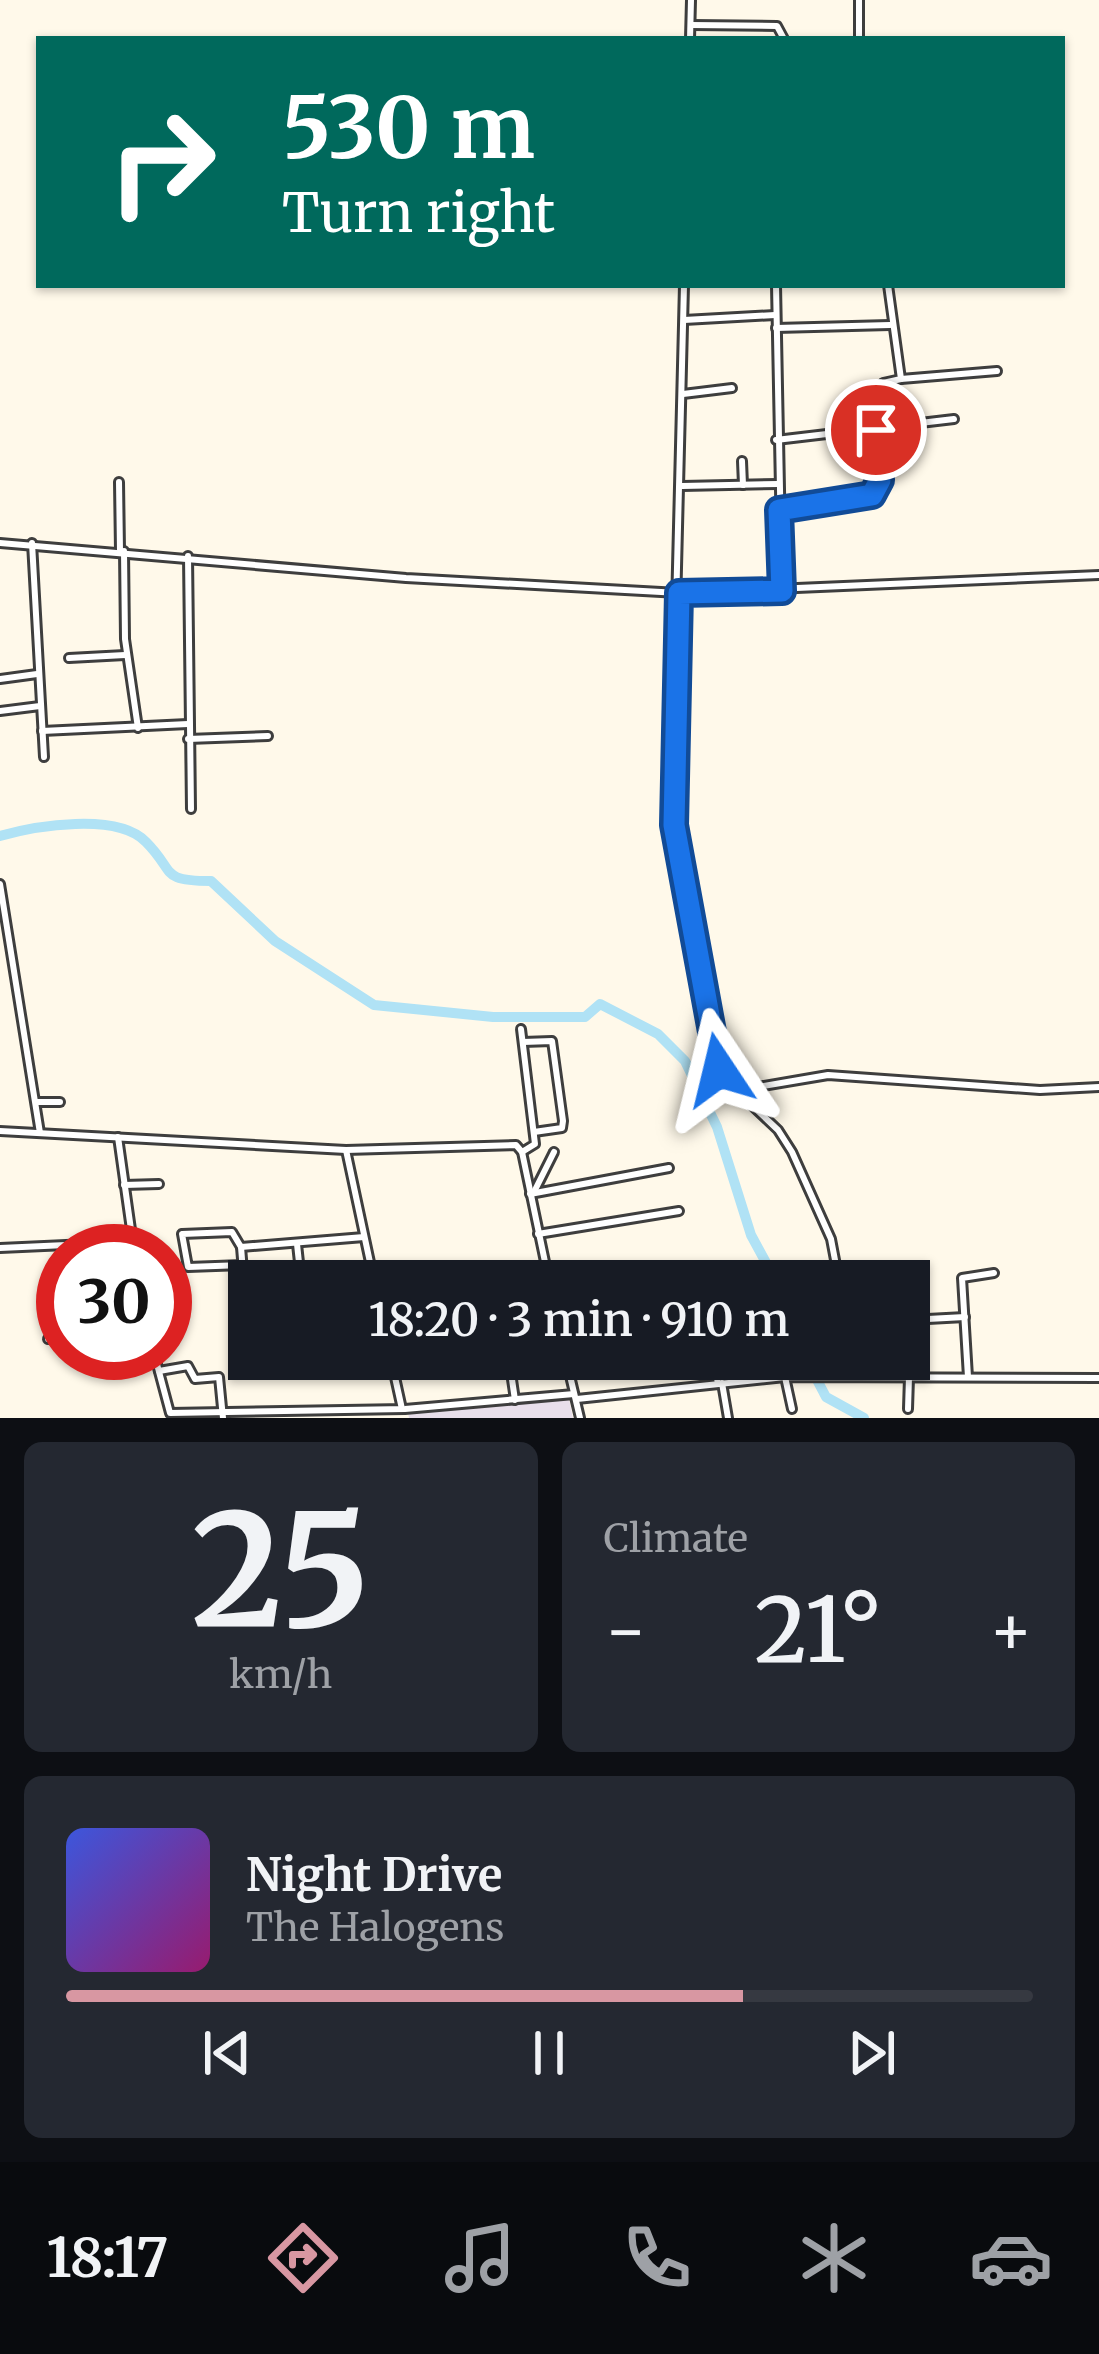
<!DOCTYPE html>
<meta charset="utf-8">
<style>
body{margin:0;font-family:Merriweather,serif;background:#242831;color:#f1f3f6;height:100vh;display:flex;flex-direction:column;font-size:45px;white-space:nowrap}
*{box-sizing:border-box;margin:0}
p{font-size:39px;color:#9ea1a6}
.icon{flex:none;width:66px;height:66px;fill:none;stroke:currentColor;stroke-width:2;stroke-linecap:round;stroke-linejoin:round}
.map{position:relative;height:1418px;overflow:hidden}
.side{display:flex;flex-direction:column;gap:24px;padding:24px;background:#0d0f14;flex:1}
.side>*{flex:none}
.hud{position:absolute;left:36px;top:36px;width:1029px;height:252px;border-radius:0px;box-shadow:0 3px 9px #0004;background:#00695c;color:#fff;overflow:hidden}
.speed{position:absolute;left:36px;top:1224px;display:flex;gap:24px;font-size:60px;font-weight:700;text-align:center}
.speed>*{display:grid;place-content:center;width:156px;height:156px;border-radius:50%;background:#171b24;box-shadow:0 3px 9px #0004;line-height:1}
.speed .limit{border:18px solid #d22;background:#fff;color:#111}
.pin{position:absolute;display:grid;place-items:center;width:102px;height:102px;color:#fff;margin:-51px;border:6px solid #fff;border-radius:50%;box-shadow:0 3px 12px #0007}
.me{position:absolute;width:132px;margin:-66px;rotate:350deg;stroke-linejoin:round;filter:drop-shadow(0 0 9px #0008)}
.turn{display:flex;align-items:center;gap:42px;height:252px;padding:0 48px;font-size:54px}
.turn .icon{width:156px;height:156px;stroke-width:2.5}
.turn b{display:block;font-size:84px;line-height:102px}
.big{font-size:90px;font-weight:600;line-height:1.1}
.side .card{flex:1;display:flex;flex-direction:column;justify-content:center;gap:18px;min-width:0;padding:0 42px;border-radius:18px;background:#242831}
.side .dial{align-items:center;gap:0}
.dial b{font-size:156px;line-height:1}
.song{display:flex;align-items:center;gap:36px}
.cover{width:144px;height:144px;border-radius:18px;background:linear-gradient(135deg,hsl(230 70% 55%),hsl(320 70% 35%))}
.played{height:12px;border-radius:6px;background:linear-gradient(90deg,#d897a2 70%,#363941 70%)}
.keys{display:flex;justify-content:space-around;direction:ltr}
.heat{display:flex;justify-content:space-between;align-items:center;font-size:66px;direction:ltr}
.side .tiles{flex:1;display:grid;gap:24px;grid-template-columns:1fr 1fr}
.card:last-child{grid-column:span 2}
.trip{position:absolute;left:228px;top:1260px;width:702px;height:120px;border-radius:0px;background:#171b24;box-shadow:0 3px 9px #0004;font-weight:600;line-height:120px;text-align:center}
.menu{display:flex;height:192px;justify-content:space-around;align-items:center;background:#090b0e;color:#9ea1a6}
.menu .icon{width:84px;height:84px}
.menu .selected{color:#d897a2}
.menu b{font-size:54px;color:#f1f3f6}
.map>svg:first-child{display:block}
</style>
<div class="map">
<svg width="1099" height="1418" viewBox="0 0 1099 1418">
<rect width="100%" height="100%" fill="#fff9ea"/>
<polygon fill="#e8dfeb" points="569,1399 573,1418 409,1418 408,1413"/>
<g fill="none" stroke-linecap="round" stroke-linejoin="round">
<g stroke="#b0e2f5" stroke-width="10">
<path d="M0 836C35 826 117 812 146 842 176 872 159 881 211 881L275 941 374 1005 493 1017H585L600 1004 658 1034 685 1061 717 1127 751 1235 776 1281"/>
<polyline points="806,1359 826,1397 864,1418"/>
</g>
<g stroke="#3e3e3e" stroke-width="12">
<g id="street">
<polyline points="691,25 777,26 784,39"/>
<polyline points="690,39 691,0"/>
<polyline points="859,39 859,0"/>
<polyline points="684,285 673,729 679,868 721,1076 778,1130 792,1152 831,1239 839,1281"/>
<polyline points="776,285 782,591"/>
<polyline points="888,285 901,379 883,383 893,428"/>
<polyline points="684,320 775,315"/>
<polyline points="776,328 890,325"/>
<polyline points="901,379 997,371"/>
<polyline points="683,394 732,388"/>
<polyline points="776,440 954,419"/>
<polyline points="742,461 743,485"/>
<polyline points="119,482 120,550"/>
<polyline points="682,486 778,484"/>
<polyline points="779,510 872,495 880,480 876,430"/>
<polyline points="0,543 406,578 679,593 1099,575"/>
<polyline points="32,543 44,757"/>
<polyline points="124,551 125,639 138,728"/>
<polyline points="188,556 191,809"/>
<polyline points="69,658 125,655"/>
<polyline points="0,679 37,674"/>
<polyline points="0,711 40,706"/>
<polyline points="42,731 188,724"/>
<polyline points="188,739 268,736"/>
<polyline points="0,884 40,1133"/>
<polyline points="521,1029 535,1144 522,1152"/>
<polyline points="523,1042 552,1041 563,1121 562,1128 534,1132"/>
<polyline points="734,1091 828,1075 1040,1090 1099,1087"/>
<polyline points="37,1102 60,1102"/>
<polyline points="0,1131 346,1150 516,1145 522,1152 549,1281"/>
<polyline points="118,1137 134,1251"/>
<polyline points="346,1150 374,1281"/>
<polyline points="124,1185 159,1184"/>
<polyline points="534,1192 554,1152"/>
<polyline points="530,1194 669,1168"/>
<polyline points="538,1234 679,1211"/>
<polyline points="297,1244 301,1281"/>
<polyline points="241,1247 248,1332 242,1339 245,1373"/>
<polyline points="0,1248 132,1242"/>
<polyline points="243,1265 188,1267 182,1234 232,1232 241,1247 364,1237"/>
<polyline points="838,1271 870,1270 908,1281"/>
<polyline points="244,1277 300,1272"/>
<polyline points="909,1284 910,1320"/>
<polyline points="909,1320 965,1317"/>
<polyline points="48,1339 63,1337"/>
<polyline points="154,1353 170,1413 405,1409 574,1394"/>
<polyline points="391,1359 402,1409"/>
<polyline points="509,1359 515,1400"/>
<polyline points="566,1359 580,1418"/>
<polyline points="714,1359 718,1384"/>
<polyline points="853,1359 855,1374"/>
<polyline points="159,1371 188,1366 195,1379 219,1377 223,1418"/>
<polyline points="893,1376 893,1359"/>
<polyline points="785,1377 792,1409"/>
<polyline points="968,1377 962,1278 994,1273"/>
<polyline points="722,1383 728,1418"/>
<polyline points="577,1399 785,1377 1099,1378"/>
<polyline points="908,1409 909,1377"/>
</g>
</g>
<use href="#street" stroke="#fff" stroke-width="6"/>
</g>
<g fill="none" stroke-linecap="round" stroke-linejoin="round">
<g stroke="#114b97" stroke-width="30">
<polyline id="route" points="719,1070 674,825 679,593 782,591 779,510 872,495 880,480 876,430"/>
</g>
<use href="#route" stroke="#1a73e8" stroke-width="21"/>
</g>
</svg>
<div class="speed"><div class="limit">30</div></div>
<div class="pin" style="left:876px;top:430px;background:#d93025"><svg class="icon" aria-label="arrive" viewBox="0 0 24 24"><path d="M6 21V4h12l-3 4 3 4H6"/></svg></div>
<svg class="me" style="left:719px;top:1070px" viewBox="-20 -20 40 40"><path d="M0-17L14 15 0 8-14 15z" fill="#1a73e8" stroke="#fff" stroke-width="4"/></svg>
<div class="trip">18:20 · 3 min · 910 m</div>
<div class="hud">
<div class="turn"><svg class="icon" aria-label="right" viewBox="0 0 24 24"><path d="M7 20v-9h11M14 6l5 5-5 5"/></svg><div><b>530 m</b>Turn right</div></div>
</div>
</div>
<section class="side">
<div class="tiles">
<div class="card dial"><b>25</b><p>km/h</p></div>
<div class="card"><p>Climate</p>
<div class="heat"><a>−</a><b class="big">21°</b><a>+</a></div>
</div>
<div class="card">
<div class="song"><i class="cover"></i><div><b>Night Drive</b><p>The Halogens</p></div></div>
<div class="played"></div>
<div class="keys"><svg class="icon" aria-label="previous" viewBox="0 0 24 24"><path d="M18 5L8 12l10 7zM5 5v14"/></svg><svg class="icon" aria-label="pause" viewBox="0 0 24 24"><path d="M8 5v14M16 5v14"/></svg><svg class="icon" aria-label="next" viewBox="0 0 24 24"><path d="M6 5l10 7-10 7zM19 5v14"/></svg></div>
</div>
</div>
</section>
<nav class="menu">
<b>18:17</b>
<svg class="icon selected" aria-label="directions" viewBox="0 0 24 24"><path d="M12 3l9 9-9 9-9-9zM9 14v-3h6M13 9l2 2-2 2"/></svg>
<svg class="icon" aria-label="music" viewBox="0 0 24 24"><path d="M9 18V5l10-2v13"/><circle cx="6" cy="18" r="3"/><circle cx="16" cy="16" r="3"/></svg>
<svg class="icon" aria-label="phone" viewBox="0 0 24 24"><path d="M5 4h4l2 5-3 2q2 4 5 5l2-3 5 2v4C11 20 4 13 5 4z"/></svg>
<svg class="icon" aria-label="climate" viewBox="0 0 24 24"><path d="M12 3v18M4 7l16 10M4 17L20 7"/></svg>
<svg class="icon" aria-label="car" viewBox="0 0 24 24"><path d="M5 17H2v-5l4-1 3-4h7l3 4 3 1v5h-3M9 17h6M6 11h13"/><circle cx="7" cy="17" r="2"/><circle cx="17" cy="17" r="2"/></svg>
</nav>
